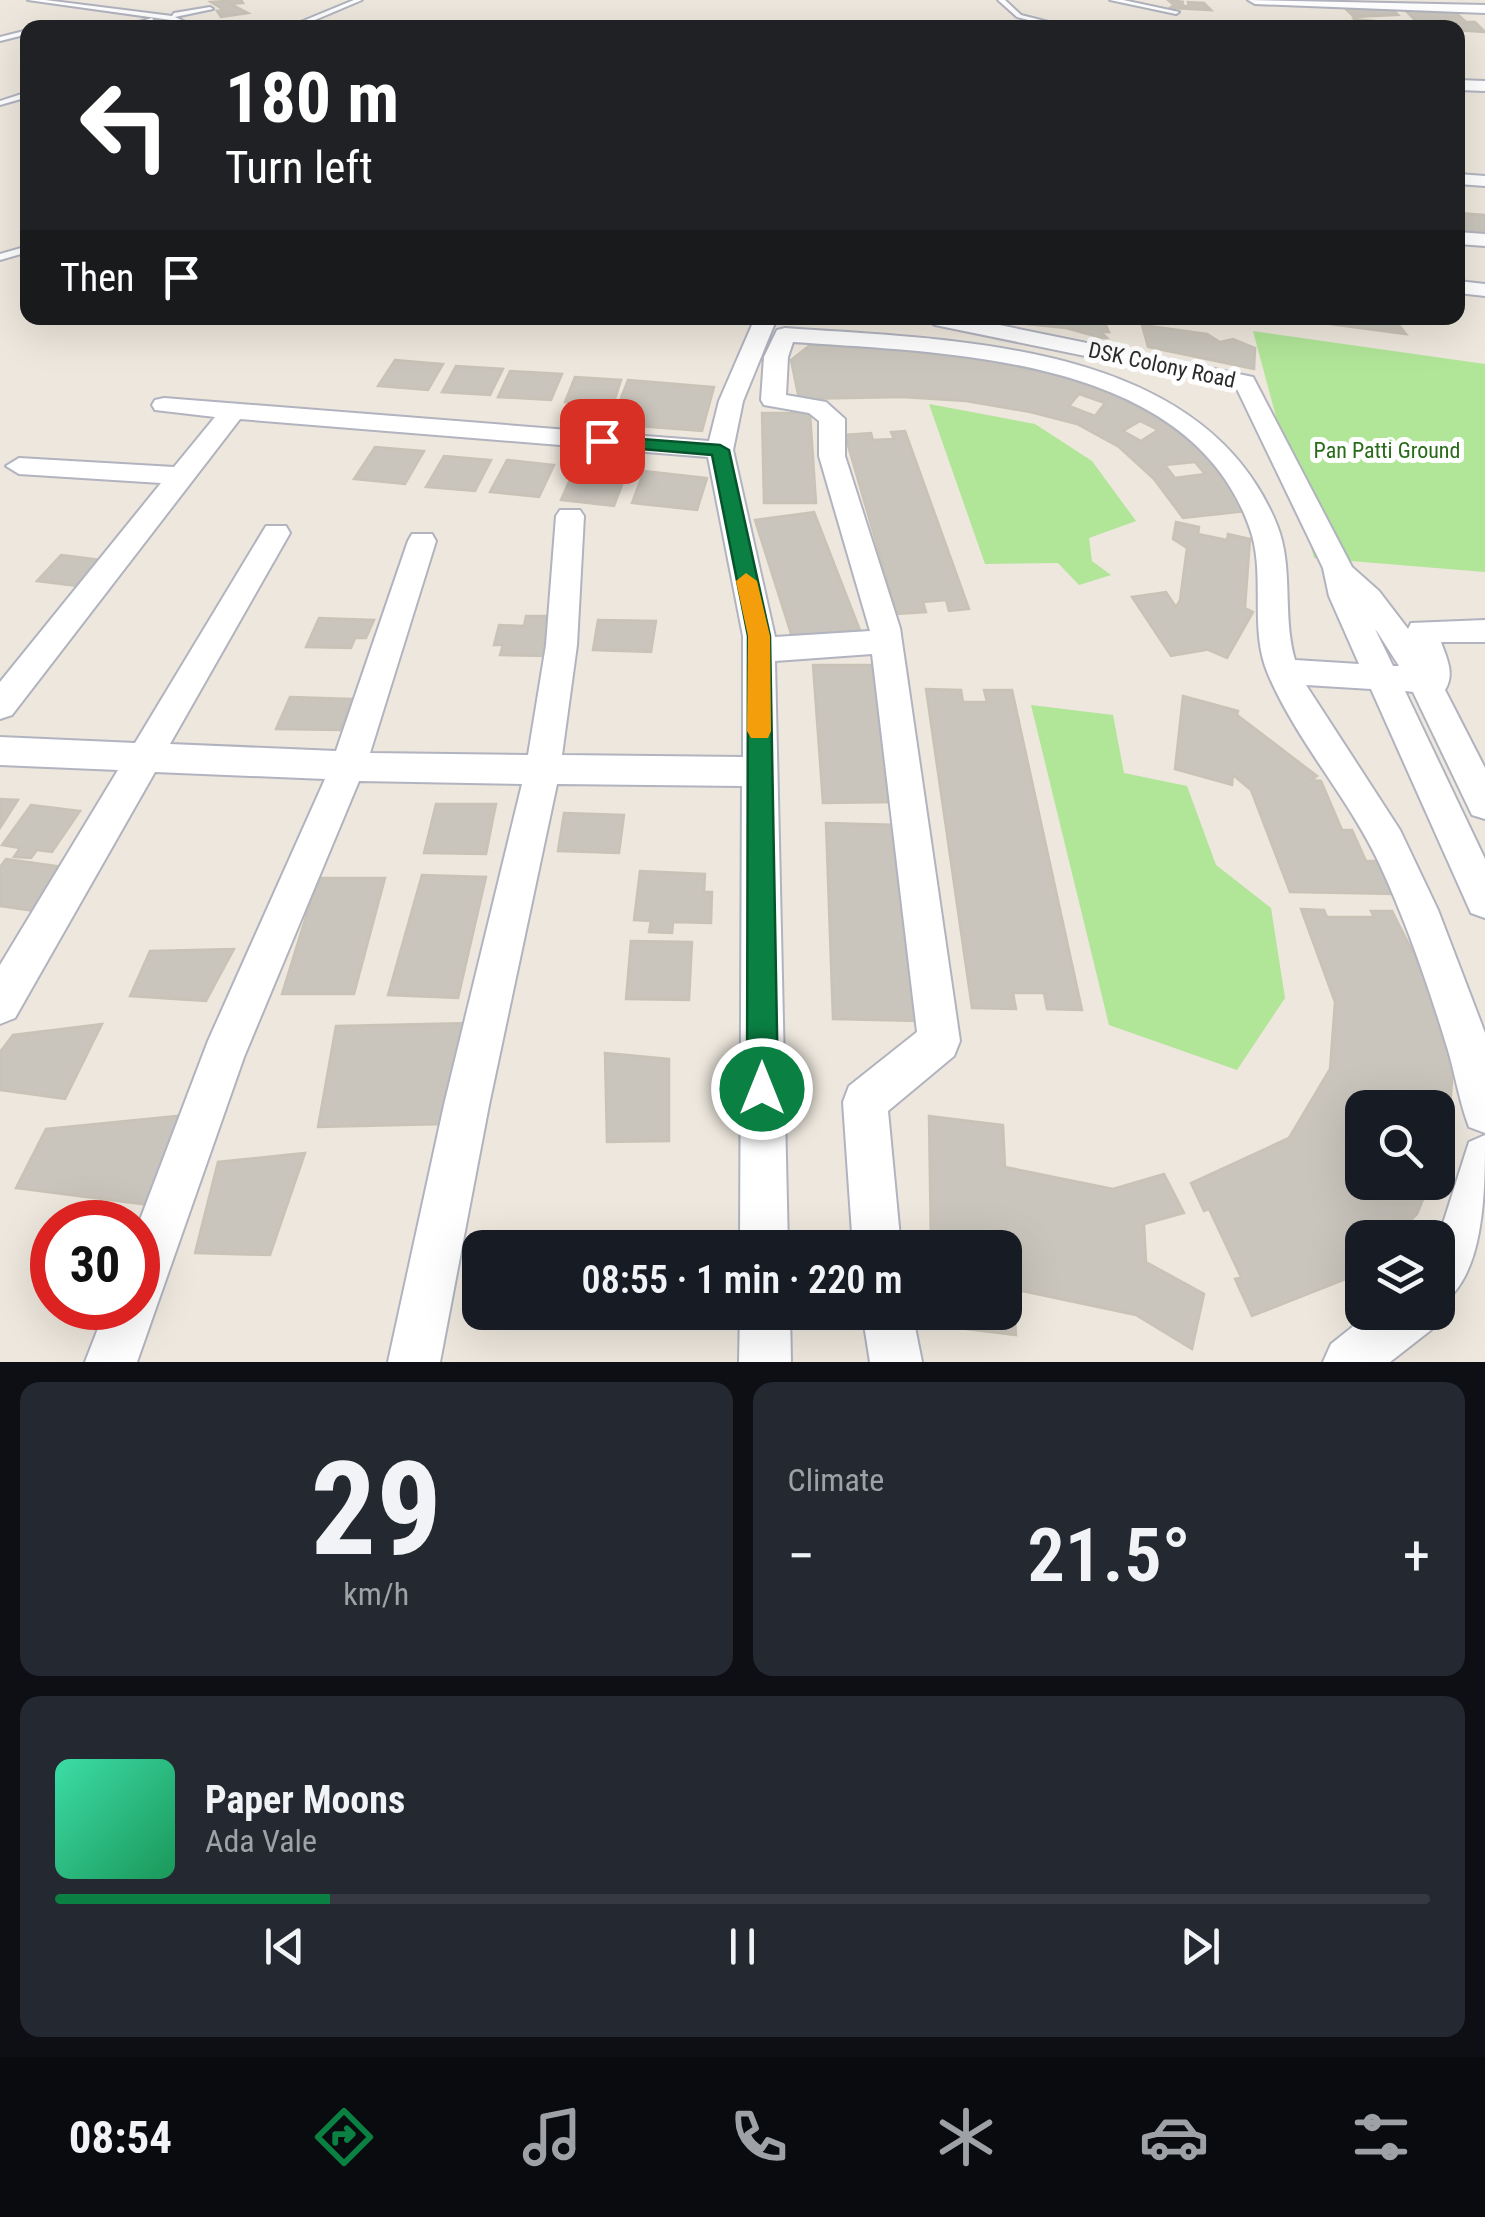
<!DOCTYPE html>
<meta charset="utf-8">
<style>
body{margin:0;font-family:"Roboto Condensed",sans-serif;background:#242831;color:#f1f3f6;height:100vh;display:flex;flex-direction:column;font-size:38px;white-space:nowrap}
*{box-sizing:border-box;margin:0}
p{font-size:32px;color:#9ea1a6}
.icon{flex:none;width:55px;height:55px;fill:none;stroke:currentColor;stroke-width:2;stroke-linecap:round;stroke-linejoin:round}
.map{position:relative;height:1362px;overflow:hidden}
.side{display:flex;flex-direction:column;gap:20px;padding:20px;background:#0d0f14;flex:1}
.side>*{flex:none}
.hud{position:absolute;left:20px;top:20px;width:1445px;height:305px;border-radius:20px;box-shadow:0 10px 40px #0002;background:#202124;color:#fff;overflow:hidden}
.fabs{position:absolute;left:1345px;top:1090px;display:grid;gap:20px}
.fabs a{display:grid;place-items:center;width:110px;height:110px;border-radius:20px;background:#171b24;box-shadow:0 10px 40px #0002;font-size:50px}
.speed{position:absolute;left:30px;top:1200px;display:flex;gap:20px;font-size:50px;font-weight:700;text-align:center}
.speed>*{display:grid;place-content:center;width:130px;height:130px;border-radius:50%;background:#171b24;box-shadow:0 10px 40px #0002;line-height:1}
.speed .limit{border:15px solid #d22;background:#fff;color:#111}
.pin{position:absolute;display:grid;place-items:center;width:85px;height:85px;color:#fff;margin:-42px;border-radius:20px;box-shadow:0 5px 15px #0006}
.me{position:absolute;width:110px;margin:-55px;rotate:0deg;stroke-linejoin:round;filter:drop-shadow(0 0 8px #0008)}
.turn{display:flex;align-items:center;gap:35px;height:210px;padding:0 40px;font-size:45px}
.turn .icon{width:130px;height:130px;stroke-width:2.5}
.turn b{display:block;font-size:70px;line-height:85px}
.then{display:flex;align-items:center;height:95px;padding:0 40px;background:#0003;gap:20px;font-size:38px}
.big{font-size:75px;font-weight:600;line-height:1.1}
.side .card{flex:1;display:flex;flex-direction:column;justify-content:center;gap:15px;min-width:0;padding:0 35px;border-radius:20px;background:#242831}
.side .dial{align-items:center;gap:0}
.dial b{font-size:130px;line-height:1}
.song{display:flex;align-items:center;gap:30px}
.cover{width:120px;height:120px;border-radius:15px;background:linear-gradient(135deg,hsl(160 70% 55%),hsl(150 70% 35%))}
.played{height:10px;border-radius:5px;background:linear-gradient(90deg,#0b8043 20%,#363941 20%)}
.keys{display:flex;justify-content:space-around;direction:ltr}
.heat{display:flex;justify-content:space-between;align-items:center;font-size:55px;direction:ltr}
.side .tiles{flex:1;display:grid;gap:20px;grid-template-columns:1fr 1fr}
.card:last-child{grid-column:span 2}
.trip{position:absolute;left:462px;top:1230px;width:560px;height:100px;border-radius:20px;background:#171b24;box-shadow:0 10px 40px #0002;font-weight:600;line-height:100px;text-align:center}
.dock{display:flex;height:160px;justify-content:space-around;align-items:center;background:#090b0e;color:#9ea1a6}
.dock .icon{width:70px;height:70px}
.dock .selected{color:#0b8043}
.dock b{font-size:45px;color:#f1f3f6}
.map>svg:first-child{display:block}
</style>
<div class="map">
<svg width="1485" height="1362" viewBox="0 0 1485 1362">
<rect width="100%" height="100%" fill="#ede7dd"/>
<g fill="#b1e598">
<polygon points="1253,331 1485,364 1485,572 1314,558"/>
<polygon points="929,404 1035,424 1092,461 1136,521 1089,538 1092,561 1111,575 1079,585 1058,563 985,564"/>
<polygon points="1031,705 1113,715 1124,773 1187,786 1216,865 1271,908 1285,998 1237,1070 1109,1025"/>
</g>
<g fill="#c9c5bc" stroke="#c9c3b7" stroke-width="2.5" fill-rule="evenodd">
<polygon points="241,0 243,3 231,4 248,13 221,17 217,11 224,10 211,2"/>
<polygon points="1168,0 1184,2 1180,2 1184,6 1189,6 1188,2 1204,3 1211,10 1170,8 1174,5"/>
<polygon points="1367,8 1392,9 1398,15 1354,17 1346,9"/>
<polygon points="1405,10 1455,12 1466,22 1475,22 1485,32 1423,28"/>
<polygon points="1354,19 1405,24 1409,28 1362,28"/>
<polygon points="1458,213 1485,215 1485,238 1458,235"/>
<polygon points="1013,318 1103,318 1109,332 1101,332 1107,338 1102,338 1066,328 1026,324"/>
<polygon points="1285,318 1387,318 1394,319 1406,334"/>
<polygon points="1142,325 1207,334 1220,342 1233,339 1255,348 1254,369 1148,347"/>
<path d="M810 345 872 347 992 361 1057 375 1111 393 1161 419 1220 463 1247 511 1183 518 1154 479 1119 447 1077 424 1030 412 966 401 902 397 799 399 791 360ZM1079 394 1105 403 1095 416 1069 406ZM1140 421 1158 430 1141 441 1123 431ZM1195 462 1205 474 1175 478 1165 465Z"/>
<polygon points="395,360 443,364 428,390 378,386"/>
<polygon points="456,366 503,369 490,395 442,392"/>
<polygon points="510,371 562,374 551,400 498,397"/>
<polygon points="575,377 621,380 613,405 565,402"/>
<polygon points="628,380 714,387 702,431 611,424"/>
<polygon points="762,413 810,413 816,503 764,503"/>
<polygon points="905,431 969,609 949,611 946,600 923,602 926,612 897,614 845,435 871,433 873,440 894,439 891,432"/>
<polygon points="375,447 424,451 405,484 354,479"/>
<polygon points="444,456 491,460 475,491 426,487"/>
<polygon points="507,460 554,465 539,497 490,492"/>
<polygon points="576,466 627,471 614,506 561,500"/>
<polygon points="644,471 707,478 697,510 632,503"/>
<polygon points="814,512 861,633 794,643 755,520"/>
<polygon points="1176,522 1199,527 1198,534 1227,540 1228,534 1250,539 1245,608 1253,612 1227,658 1204,648 1206,650 1171,656 1132,597 1166,592 1176,607 1180,600 1187,548 1173,539"/>
<polygon points="61,555 101,560 77,586 37,581"/>
<polygon points="526,616 555,616 546,656 500,655 503,645 494,645 499,625 524,626"/>
<polygon points="319,618 374,620 366,638 355,638 351,648 306,647"/>
<polygon points="598,620 656,621 651,652 593,650"/>
<polygon points="813,665 879,665 897,802 823,803"/>
<polygon points="926,689 961,690 963,702 987,702 984,690 1012,690 1082,1010 1047,1009 1044,993 1013,993 1016,1009 972,1008"/>
<polygon points="1183,696 1238,711 1237,715 1317,776 1311,780 1321,781 1342,830 1352,830 1366,861 1381,861 1396,894 1290,892 1251,790 1233,775 1232,785 1175,769"/>
<polygon points="290,697 352,699 340,730 276,729"/>
<polygon points="0,799 18,800 0,828"/>
<polygon points="436,804 496,804 486,854 424,853"/>
<polygon points="31,805 80,811 52,852 37,850 31,858 14,857 20,848 2,845"/>
<polygon points="564,813 624,815 619,853 558,851"/>
<polygon points="826,823 901,825 919,1021 833,1019"/>
<polygon points="6,859 70,868 41,912 0,906 0,867"/>
<polygon points="640,871 705,874 704,892 712,892 711,923 673,922 672,933 649,932 651,921 634,920"/>
<polygon points="422,875 486,877 458,998 388,995"/>
<polygon points="318,878 385,878 354,994 282,994"/>
<polygon points="1301,909 1324,910 1327,917 1374,917 1371,911 1392,911 1439,1004 1453,1068 1448,1135 1438,1162 1438,1108 1362,1108 1362,1182 1430,1182 1417,1214 1393,1238 1362,1238 1362,1266 1351,1277 1252,1316 1235,1279 1241,1277 1209,1209 1204,1211 1191,1183 1289,1138 1330,1069 1335,1002"/>
<polygon points="631,941 692,942 689,1000 626,999"/>
<polygon points="234,949 206,1001 130,996 150,951"/>
<polygon points="470,1023 446,1124 318,1127 336,1026"/>
<polygon points="102,1024 65,1099 0,1090 0,1052 13,1035"/>
<polygon points="605,1053 669,1059 669,1141 607,1142"/>
<polygon points="187,1115 148,1205 16,1188 46,1129"/>
<polygon points="929,1116 1003,1125 1005,1167 1113,1189 1164,1174 1184,1213 1144,1224 1146,1262 1204,1294 1192,1349 1136,1315 1013,1289 1016,1335 933,1325 933,1312 1005,1312 1005,1248 931,1248"/>
<polygon points="305,1153 270,1255 195,1253 218,1162"/>
</g>
<g fill="none" stroke-linecap="round" stroke-linejoin="round">
<g stroke="#b1b3bf" stroke-width="4">
<g id="service">
<polygon points="28,0 45,0 172,16 174,13 210,7 213,9 175,17 198,28 188,28 171,20"/>
<polygon points="354,0 362,0 296,28 286,28"/>
<polygon points="998,0 1005,0 1021,15 1072,28 1059,28 1017,17"/>
<polygon points="1110,0 1123,0 1179,12 1176,14"/>
<polygon points="152,18 154,21 131,28 119,28"/>
<polygon points="48,26 62,28 45,28"/>
<polygon points="28,30 28,34 0,41 0,37"/>
<polygon points="28,92 28,97 0,105 0,101"/>
<polygon points="28,246 28,252 0,260 0,254"/>
</g>
</g>
<g stroke="#b1b3bf" stroke-width="4">
<g id="minor">
<polygon points="1248,0 1485,5 1485,13 1255,4"/>
<polygon points="1458,80 1485,81 1485,91 1458,90"/>
<polygon points="1458,174 1485,176 1485,186 1458,184"/>
<polygon points="1458,232 1485,234 1485,246 1458,244"/>
<polygon points="1458,281 1485,284 1485,296 1458,293"/>
<path d="M755 318H777L743 401 733 450 775 637 870 631 819 456V421L809 413 764 405 761 400 764 357 777 330 785 328C952 340 1203 340 1277 525 1294 567 1282 616 1295 660L1359 664 1329 596 1323 568 1236 387 935 325 924 318H965L1253 377 1352 567 1379 591 1408 629 1411 623 1485 620V642H1441C1447 659 1455 674 1445 690L1485 768V819L1472 815 1413 692 1405 691 1485 859V918L1471 913 1371 689 1306 685 1400 830 1438 910 1485 1033V1133L1469 1127C1459 1101 1455 1073 1447 1047 1428 985 1406 921 1379 863 1348 797 1297 742 1268 674 1248 627 1267 573 1249 526 1187 354 944 353 793 342L788 357 786 395 826 402 845 419V456L900 628 960 1041 954 1056 888 1111 901 1248H853L843 1102 849 1086 917 1032 872 654 775 661 788 1248H740L742 786 557 784 489 1105 440 1362H388L444 1105 522 784 359 781 244 1057 137 1362H85L106 1308H138V1225L208 1041 325 779 155 772 15 1018 0 1024V965L118 770 0 765V737L135 743 266 526H286L290 533 170 744 336 751 408 541 412 534H432L436 541 370 753 528 755 546 645 556 516 560 510H580L584 516 577 645 562 755 743 757V636L708 457 240 419 12 715 0 719V682L161 483 19 474 6 466 19 458 174 467 215 417 155 410 152 405 155 400 164 398 709 441 719 401ZM1375 629 1378 633 1399 666H1393Z"/>
<path d="M1485 1135C1485 1191 1485 1279 1438 1306V1239L1469 1142Z"/>
<polygon points="1438,1310 1438,1312 1431,1330 1390,1362 1323,1362 1331,1344 1371,1312"/>
<polygon points="740,1312 790,1312 791,1362 739,1362"/>
<polygon points="862,1312 912,1312 922,1362 870,1362"/>
</g>
</g>
<use href="#service" fill="#fff" fill-rule="evenodd"/>
<use href="#minor" fill="#fff" fill-rule="evenodd"/>
</g>
<polygon fill="#0b8043" stroke="#07532c" stroke-width="2.5" points="602,436 720,445 729,450 770,636 778,1089 773,1100 762,1104 751,1100 747,1089 748,636 712,455 595,445 595,437"/>
<polygon fill="#f59e0b" points="746,573 757,581 770,636 771,731 768,738 751,738 747,731 748,636 736,581"/>
<g text-anchor="middle" dominant-baseline="central" stroke-width="10" stroke-linejoin="round" paint-order="stroke">
<g font-size="22" fill="#2b2b2b" stroke="#fff">
<text transform="translate(1162 365) rotate(12)">DSK Colony Road</text>
</g>
<g font-size="22" fill="#286b18" stroke="#fff">
<text x="1387" y="450">Pan Patti Ground</text>
</g>
</g>
</svg>
<div class="fabs">
<a><svg class="icon" aria-label="search" viewBox="0 0 24 24"><circle cx="10" cy="10" r="6"/><path d="M15 15l6 6"/></svg></a>
<a><svg class="icon" aria-label="layers" viewBox="0 0 24 24"><path d="M12 4l9 5-9 5-9-5zM3 14l9 5 9-5"/></svg></a>
</div>
<div class="speed"><div class="limit">30</div></div>
<div class="pin" style="left:602px;top:441px;background:#d93025"><svg class="icon" aria-label="arrive" viewBox="0 0 24 24"><path d="M6 21V4h12l-3 4 3 4H6"/></svg></div>
<svg class="me" style="left:762px;top:1089px" viewBox="-20 -20 40 40"><circle r="17" fill="#0b8043" stroke="#fff" stroke-width="3"/><path d="M0-11L8 9 0 5-8 9z" fill="#fff"/></svg>
<div class="trip">08:55 · 1 min · 220 m</div>
<div class="hud">
<div class="turn"><svg class="icon" aria-label="left" viewBox="0 0 24 24"><path d="M17 20v-9H6M10 6l-5 5 5 5"/></svg><div><b>180 m</b>Turn left</div></div>
<div class="then">Then<svg class="icon" aria-label="arrive" viewBox="0 0 24 24"><path d="M6 21V4h12l-3 4 3 4H6"/></svg></div>
</div>
</div>
<section class="side">
<div class="tiles">
<div class="card dial"><b>29</b><p>km/h</p></div>
<div class="card"><p>Climate</p>
<div class="heat"><a>−</a><b class="big">21.5°</b><a>+</a></div>
</div>
<div class="card">
<div class="song"><i class="cover"></i><div><b>Paper Moons</b><p>Ada Vale</p></div></div>
<div class="played"></div>
<div class="keys"><svg class="icon" aria-label="previous" viewBox="0 0 24 24"><path d="M18 5L8 12l10 7zM5 5v14"/></svg><svg class="icon" aria-label="pause" viewBox="0 0 24 24"><path d="M8 5v14M16 5v14"/></svg><svg class="icon" aria-label="next" viewBox="0 0 24 24"><path d="M6 5l10 7-10 7zM19 5v14"/></svg></div>
</div>
</div>
</section>
<nav class="dock">
<b>08:54</b>
<svg class="icon selected" aria-label="directions" viewBox="0 0 24 24"><path d="M12 3l9 9-9 9-9-9zM9 14v-3h6M13 9l2 2-2 2"/></svg>
<svg class="icon" aria-label="music" viewBox="0 0 24 24"><path d="M9 18V5l10-2v13"/><circle cx="6" cy="18" r="3"/><circle cx="16" cy="16" r="3"/></svg>
<svg class="icon" aria-label="phone" viewBox="0 0 24 24"><path d="M5 4h4l2 5-3 2q2 4 5 5l2-3 5 2v4C11 20 4 13 5 4z"/></svg>
<svg class="icon" aria-label="climate" viewBox="0 0 24 24"><path d="M12 3v18M4 7l16 10M4 17L20 7"/></svg>
<svg class="icon" aria-label="car" viewBox="0 0 24 24"><path d="M5 17H2v-5l4-1 3-4h7l3 4 3 1v5h-3M9 17h6M6 11h13"/><circle cx="7" cy="17" r="2"/><circle cx="17" cy="17" r="2"/></svg>
<svg class="icon" aria-label="filters" viewBox="0 0 24 24"><path d="M4 7h16M4 17h16"/><circle cx="9" cy="7" r="2"/><circle cx="15" cy="17" r="2"/></svg>
</nav>
